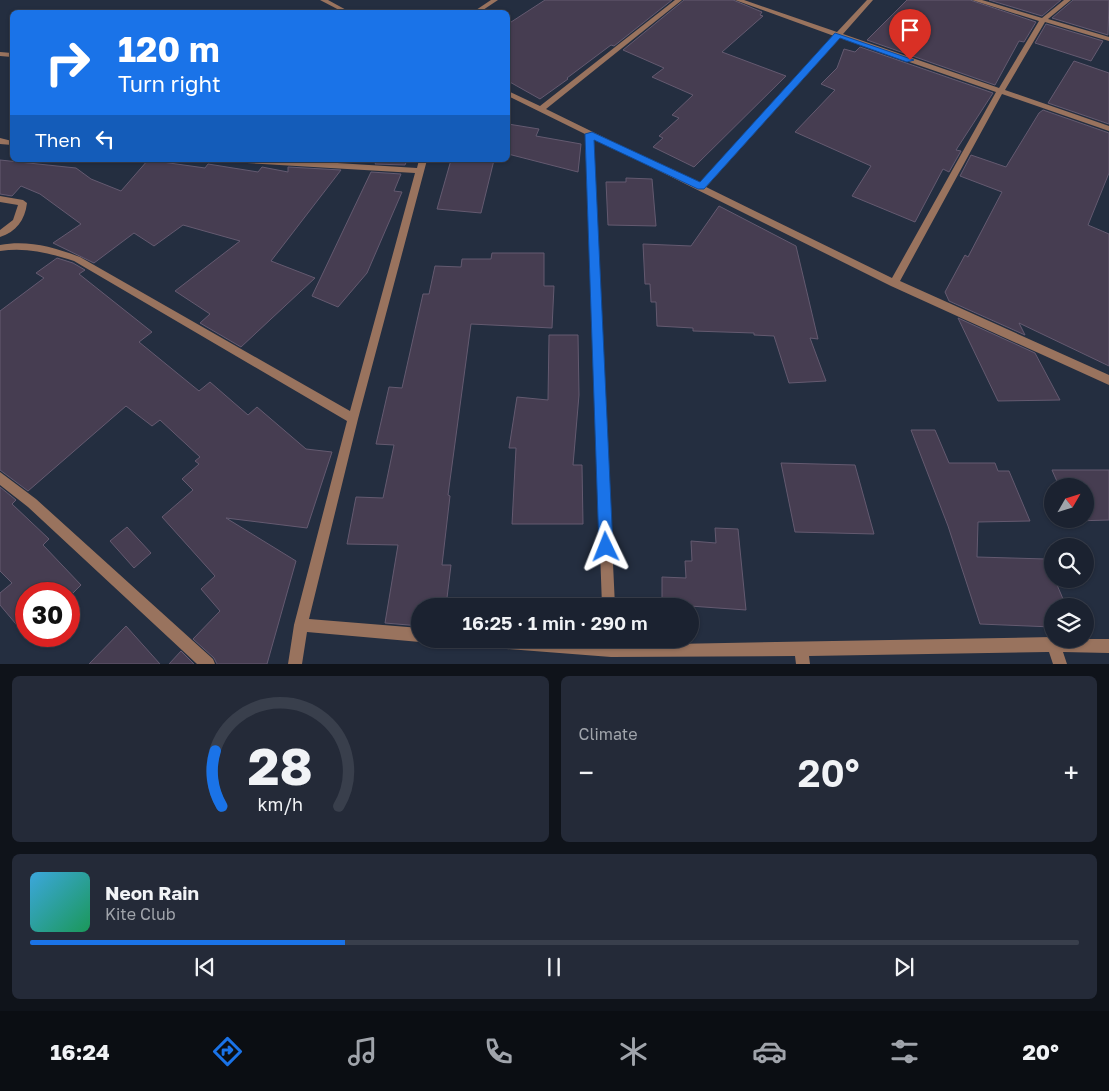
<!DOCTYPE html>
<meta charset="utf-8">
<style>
body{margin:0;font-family:"Golos Text",sans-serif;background:#242a38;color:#f1f3f6;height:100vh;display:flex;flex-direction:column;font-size:19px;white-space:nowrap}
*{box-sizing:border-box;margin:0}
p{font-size:16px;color:#a0a4ab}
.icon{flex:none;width:28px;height:28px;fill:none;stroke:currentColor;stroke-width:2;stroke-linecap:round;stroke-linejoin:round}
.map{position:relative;height:664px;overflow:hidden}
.drawer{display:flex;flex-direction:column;gap:12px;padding:12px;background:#0f131a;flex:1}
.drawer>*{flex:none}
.top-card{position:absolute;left:10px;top:10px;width:500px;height:152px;border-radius:8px;box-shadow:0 1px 4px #0004,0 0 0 1px #393f4c;background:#1a73e8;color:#fff;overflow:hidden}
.needle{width:32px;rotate:51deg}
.controls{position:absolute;left:1044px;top:478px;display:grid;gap:10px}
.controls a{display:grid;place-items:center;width:50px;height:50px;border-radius:50%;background:#1b2230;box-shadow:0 1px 4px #0004,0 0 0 1px #393f4c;font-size:25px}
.speed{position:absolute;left:15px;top:582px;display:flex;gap:10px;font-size:25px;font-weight:700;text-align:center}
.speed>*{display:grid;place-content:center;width:65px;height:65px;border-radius:50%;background:#1b2230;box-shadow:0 1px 4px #0004,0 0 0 1px #393f4c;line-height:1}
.speed .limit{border:8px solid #d22;background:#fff;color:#111}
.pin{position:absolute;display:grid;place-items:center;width:42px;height:42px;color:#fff;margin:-51px -21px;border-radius:50% 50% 50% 0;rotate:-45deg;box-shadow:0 0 5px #0007}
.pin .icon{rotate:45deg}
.me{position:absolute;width:55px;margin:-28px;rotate:358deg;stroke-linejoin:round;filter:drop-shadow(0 0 4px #0008)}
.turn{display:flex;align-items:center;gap:18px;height:105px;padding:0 25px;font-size:22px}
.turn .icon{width:65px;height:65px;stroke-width:2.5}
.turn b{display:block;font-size:35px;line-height:42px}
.then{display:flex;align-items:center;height:48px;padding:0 25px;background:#0003;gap:10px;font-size:19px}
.big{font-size:38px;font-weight:600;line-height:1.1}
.drawer .tile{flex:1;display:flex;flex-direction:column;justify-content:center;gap:8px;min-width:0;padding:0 18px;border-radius:8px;background:#242a38}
.drawer .dial{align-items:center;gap:0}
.dial svg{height:130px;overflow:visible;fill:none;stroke:#393f4c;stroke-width:7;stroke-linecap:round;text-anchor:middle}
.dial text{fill:#f1f3f6;stroke:none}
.song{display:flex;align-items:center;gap:15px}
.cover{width:60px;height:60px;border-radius:8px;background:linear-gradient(135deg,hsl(200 70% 55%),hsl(150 70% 35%))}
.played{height:5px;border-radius:2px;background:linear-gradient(90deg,#1a73e8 30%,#393f4c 30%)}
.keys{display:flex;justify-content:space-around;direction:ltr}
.heat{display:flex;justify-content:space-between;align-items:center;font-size:28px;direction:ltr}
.drawer .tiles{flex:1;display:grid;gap:12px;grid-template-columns:1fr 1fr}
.tile:last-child{grid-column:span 2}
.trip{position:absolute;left:411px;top:598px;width:288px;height:50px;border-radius:25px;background:#1b2230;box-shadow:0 1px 4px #0004,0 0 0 1px #393f4c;font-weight:600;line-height:50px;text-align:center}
.tab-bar{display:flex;height:80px;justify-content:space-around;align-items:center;background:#0b0e13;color:#a0a4ab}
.tab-bar .icon{width:35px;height:35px}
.tab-bar .current{color:#1a73e8}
.tab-bar b{font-size:22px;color:#f1f3f6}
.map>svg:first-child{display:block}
</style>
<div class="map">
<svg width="1109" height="664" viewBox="0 0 1109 664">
<rect width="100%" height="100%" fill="#242e40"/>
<g fill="#463d51" stroke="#645a70">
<polygon points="545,0 672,0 614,46 611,45 567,78 568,79 540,99 508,81 508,24"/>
<polygon points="684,0 733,0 762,12 760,15 763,16 722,52 786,76 694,167 653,147 663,138 659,136 679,118 672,115 693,95 652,77 664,68 623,50"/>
<polygon points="907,0 970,0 1036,22 1024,42 1019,41 995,85 867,40"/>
<polygon points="989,0 1061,0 1042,16"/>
<polygon points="1073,0 1109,0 1108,35 1052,18"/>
<polygon points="1046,24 1103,41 1091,61 1035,43"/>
<polygon points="860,47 993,93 956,150 961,151 949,172 943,169 915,222 852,196 871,166 795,132 835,90 821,84 837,68 844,49 855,52"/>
<polygon points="1074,61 1109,73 1109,124 1048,103"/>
<polygon points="1043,110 1109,133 1109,173 1088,225 1109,234 1109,366 1019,323 1025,335 949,301 945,292 965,255 968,257 1002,192 960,176 971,155 1006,167 1039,113"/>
<polygon points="508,124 539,129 536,136 581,144 578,172 508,154"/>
<polygon points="0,160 76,168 91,179 121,191 148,160 205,168 208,164 258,172 262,167 288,172 288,167 341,170 271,261 315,278 241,347 200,323 210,314 175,291 240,241 183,225 154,246 134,233 94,263 53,243 81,224 40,194 21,186 12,196 0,194"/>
<polygon points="377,160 407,160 405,165 375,164"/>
<polygon points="451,160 494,160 481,213 437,209"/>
<polygon points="371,172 401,174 394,191 402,192 367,273 338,307 312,296"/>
<polygon points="626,178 652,179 656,226 608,225 606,182 626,182"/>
<polygon points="719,206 796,246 818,339 810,338 826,381 789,383 774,336 754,335 754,333 693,331 693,328 657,326 656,302 651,302 650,284 645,284 643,244 691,246"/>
<polygon points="492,253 544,253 544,286 554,286 552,328 471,324 448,495 450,496 442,565 451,565 446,606 420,606 420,626 385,623 398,545 347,544 356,497 383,498 394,445 376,444 389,387 402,388 423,294 429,294 435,266 461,267 462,259 491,259"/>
<polygon points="57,258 73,263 85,270 79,274 152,332 139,342 199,391 210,382 248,415 257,407 306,449 332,452 307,528 226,518 296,561 267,664 217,664 214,658 193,639 220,611 201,589 215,576 162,517 193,490 182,479 199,464 195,461 200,457 160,420 152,426 126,406 28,491 0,470 0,311 44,278 36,273"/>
<polygon points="958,318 1035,353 1060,400 998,401"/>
<polygon points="549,335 578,335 579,395 573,465 582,465 583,524 512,524 516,448 509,448 517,397 548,400"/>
<polygon points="911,430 935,430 949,463 995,463 998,471 1009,471 1030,521 978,522 977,557 1046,559 1066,606 1052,606 1052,627 980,624 948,526"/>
<polygon points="781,463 855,465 874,534 795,532"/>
<polygon points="1052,470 1109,470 1109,520 1074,521 1073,519 1085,519 1085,486 1059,486"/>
<polygon points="0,487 16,500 12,504 49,539 43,545 81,585 69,597 69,594 26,594 26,636 0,605 0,593 12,583 0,571"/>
<polygon points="127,527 151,553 134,568 110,541"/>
<polygon points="715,528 738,529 746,610 662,604 662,577 686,578 685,561 692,561 691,541 716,543"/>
<polygon points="126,626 160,664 89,664"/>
<polygon points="181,651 194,664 169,664"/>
</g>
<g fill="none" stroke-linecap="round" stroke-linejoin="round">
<g fill="#99735e" fill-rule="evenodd">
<polygon points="320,0 328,0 350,12 343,12"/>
<polygon points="491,0 498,0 480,12 473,12"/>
<path d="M675 0H682L546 109 699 184 834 36 735 0H744L837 32 867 0H873L843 34 999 88 1039 21 972 0H982L1042 18 1064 0H1071L1048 19 1109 37V41L1045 22 1005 90 1109 126V131L1002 94 900 281 1109 375V385L891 286 593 138 615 606H602L585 134 508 96V91L540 106ZM840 38 996 92 892 278 706 187Z"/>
<polygon points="0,52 12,53 12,57 0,56"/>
<polygon points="0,138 12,141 12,145 0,144"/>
<path d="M243 160H289L417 168 419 160H427L358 419 309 619 420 628V639H425L420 642 307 632 302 664H288L294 625 347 421 74 261C49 253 26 247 0 251V245C28 240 53 247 80 257L350 411 415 173 247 163Z"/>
<path d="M0 196 23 200 27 203C25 220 16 232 0 237V230L13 220 18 205 0 202Z"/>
<polygon points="0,472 36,499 213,659 215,664 197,664 28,507 0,485"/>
<polygon points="1052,637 1052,639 1109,639 1109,653 1063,652 1067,664 1053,664 1049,652 1047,652 809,656 810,664 796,664 795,656 611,657 468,646 463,644 461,639 539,639 593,643 673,644"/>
</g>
</g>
<polygon fill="#1a73e8" stroke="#114b97" points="835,33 914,60 907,62 840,38 704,189 698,189 594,140 613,547 611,552 606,554 601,552 599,547 585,134 592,132 700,182"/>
</svg>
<div class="controls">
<a><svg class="needle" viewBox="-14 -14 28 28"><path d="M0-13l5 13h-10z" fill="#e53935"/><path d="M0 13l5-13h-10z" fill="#a0a4ab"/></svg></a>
<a><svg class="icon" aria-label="search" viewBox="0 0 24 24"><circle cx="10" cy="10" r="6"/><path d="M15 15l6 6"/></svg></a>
<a><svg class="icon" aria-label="layers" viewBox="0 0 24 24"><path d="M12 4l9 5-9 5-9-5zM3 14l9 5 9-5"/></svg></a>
</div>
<div class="speed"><div class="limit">30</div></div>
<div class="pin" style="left:910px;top:60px;background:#d93025"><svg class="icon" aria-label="arrive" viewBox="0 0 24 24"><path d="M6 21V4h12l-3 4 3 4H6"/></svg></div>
<svg class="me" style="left:606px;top:547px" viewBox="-20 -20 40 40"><path d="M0-17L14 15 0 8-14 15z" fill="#1a73e8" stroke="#fff" stroke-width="4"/></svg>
<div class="trip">16:25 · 1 min · 290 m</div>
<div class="top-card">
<div class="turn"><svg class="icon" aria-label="right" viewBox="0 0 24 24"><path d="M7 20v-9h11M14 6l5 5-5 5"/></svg><div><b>120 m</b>Turn right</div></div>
<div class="then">Then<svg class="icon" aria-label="left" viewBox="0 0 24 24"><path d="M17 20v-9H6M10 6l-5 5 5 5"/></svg></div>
</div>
</div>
<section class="drawer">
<div class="tiles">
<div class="tile dial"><svg viewBox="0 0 100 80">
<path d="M14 69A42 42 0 1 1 86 69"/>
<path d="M14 69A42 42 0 0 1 10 35" stroke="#1a73e8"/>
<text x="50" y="56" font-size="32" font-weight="700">28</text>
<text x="50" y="72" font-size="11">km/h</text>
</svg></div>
<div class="tile"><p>Climate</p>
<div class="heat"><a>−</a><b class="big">20°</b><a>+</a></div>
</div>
<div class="tile">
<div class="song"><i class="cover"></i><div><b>Neon Rain</b><p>Kite Club</p></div></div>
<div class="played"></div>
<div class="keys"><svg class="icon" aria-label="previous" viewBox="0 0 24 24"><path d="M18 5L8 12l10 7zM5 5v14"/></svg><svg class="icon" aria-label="pause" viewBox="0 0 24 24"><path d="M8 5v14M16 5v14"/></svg><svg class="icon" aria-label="next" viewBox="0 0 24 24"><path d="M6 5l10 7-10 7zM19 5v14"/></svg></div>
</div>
</div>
</section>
<nav class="tab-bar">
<b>16:24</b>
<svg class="icon current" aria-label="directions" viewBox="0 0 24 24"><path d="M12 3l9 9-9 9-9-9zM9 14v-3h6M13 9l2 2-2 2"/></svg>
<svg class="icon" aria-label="music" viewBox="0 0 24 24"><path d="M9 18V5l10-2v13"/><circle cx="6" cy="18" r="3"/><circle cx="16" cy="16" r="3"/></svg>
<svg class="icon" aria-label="phone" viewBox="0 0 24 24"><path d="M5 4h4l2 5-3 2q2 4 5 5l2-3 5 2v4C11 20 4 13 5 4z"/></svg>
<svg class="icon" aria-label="climate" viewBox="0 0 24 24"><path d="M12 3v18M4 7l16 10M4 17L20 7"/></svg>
<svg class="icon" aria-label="car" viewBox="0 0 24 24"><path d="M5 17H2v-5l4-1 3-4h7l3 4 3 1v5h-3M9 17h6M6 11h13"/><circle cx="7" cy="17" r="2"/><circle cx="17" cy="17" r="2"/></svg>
<svg class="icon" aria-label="filters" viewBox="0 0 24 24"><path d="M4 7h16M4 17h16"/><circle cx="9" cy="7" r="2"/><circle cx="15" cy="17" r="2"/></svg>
<b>20°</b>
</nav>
